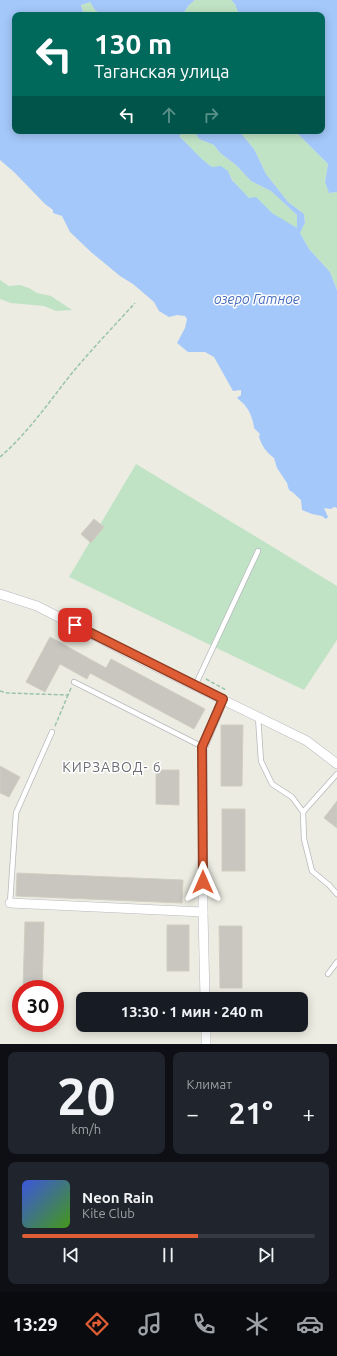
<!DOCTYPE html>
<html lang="ru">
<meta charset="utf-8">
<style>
body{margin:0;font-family:Ubuntu,sans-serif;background:#20242c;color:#f1f3f6;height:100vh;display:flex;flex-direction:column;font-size:15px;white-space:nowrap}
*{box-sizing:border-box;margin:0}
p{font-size:13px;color:#9ea1a6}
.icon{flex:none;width:22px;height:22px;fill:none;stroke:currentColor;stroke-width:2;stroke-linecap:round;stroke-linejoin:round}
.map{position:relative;height:1044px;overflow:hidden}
.panel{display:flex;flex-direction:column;gap:8px;padding:8px;background:#0d0f14;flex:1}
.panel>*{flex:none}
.top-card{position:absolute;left:12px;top:12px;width:313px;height:122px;border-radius:8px;box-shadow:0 2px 10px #0003;background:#00695c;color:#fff;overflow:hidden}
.speed{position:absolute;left:12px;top:980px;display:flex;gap:8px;font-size:20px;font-weight:700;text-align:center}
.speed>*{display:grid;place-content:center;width:52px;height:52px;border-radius:50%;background:#171b24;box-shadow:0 2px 10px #0003;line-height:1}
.speed .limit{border:6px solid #d22;background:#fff;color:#111}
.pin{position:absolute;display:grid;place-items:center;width:34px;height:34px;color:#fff;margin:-17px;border-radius:8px;box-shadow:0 2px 6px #0006}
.me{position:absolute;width:44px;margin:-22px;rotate:0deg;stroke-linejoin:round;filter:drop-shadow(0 0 3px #0008)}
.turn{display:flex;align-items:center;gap:14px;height:84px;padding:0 16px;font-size:18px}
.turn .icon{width:52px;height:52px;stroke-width:2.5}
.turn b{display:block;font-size:28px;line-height:34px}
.lanes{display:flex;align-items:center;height:38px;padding:0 16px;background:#0003;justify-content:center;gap:20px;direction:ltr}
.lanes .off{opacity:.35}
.big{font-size:30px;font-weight:600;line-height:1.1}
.panel .widget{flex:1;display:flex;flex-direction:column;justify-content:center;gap:6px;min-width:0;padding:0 14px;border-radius:8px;background:#20242c}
.panel .dial{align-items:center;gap:0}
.dial b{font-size:52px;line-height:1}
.song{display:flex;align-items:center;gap:12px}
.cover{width:48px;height:48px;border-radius:6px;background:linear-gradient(135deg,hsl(230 70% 55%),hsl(100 70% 35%))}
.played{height:4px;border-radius:2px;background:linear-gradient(90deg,#df5d35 60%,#363941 60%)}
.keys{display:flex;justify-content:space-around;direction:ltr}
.heat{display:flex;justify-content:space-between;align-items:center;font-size:22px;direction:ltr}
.panel .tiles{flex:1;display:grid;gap:8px;grid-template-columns:1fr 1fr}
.widget:last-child{grid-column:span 2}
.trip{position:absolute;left:76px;top:992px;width:232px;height:40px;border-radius:8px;background:#171b24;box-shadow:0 2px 10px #0003;font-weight:600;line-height:40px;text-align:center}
.tabs{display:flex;height:64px;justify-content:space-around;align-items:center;background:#090b0e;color:#9ea1a6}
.tabs .icon{width:28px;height:28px}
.tabs .on{color:#df5d35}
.tabs b{font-size:18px;color:#f1f3f6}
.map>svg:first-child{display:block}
</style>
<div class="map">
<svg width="337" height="1044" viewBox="0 0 337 1044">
<rect width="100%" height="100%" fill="#ecece2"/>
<g fill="#c0e3c5">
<polygon points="195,0 231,0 235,4 239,15 182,15 189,5"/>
<polygon points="90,2 95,10 103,15 84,15 81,5"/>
<path d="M184 131H194L199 139 214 145 220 153 236 165 251 181 271 191 297 215V229C274 215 238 197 228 171 223 170 217 169 212 167 202 162 189 145 179 136Z"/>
<polygon points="239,131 295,131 328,164 325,182 329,193 337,192 337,290 330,272 309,249 300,233 305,223 304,214 288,202 266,174 254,149"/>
<polygon points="0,280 9,286 20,285 29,288 37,293 51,296 72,310 56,311 44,306 11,303 0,299"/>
<polygon points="136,464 337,586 337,640 304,690 69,577"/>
</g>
<g fill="#a4c8fa">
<path d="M0 0H195L189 5 182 15H103L95 10 90 2 81 5 84 15H15V131H184L179 136C190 146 200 159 212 167L221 166 228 171 232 180 249 198 256 197 272 213 297 228V215L271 191 251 181 236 165 220 153 214 145 199 139 194 131H239L254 149 266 174 288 202 304 214 305 223 300 233 309 249 330 272 337 290V508L334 507 331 509 324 508 328 517 326 519 322 516 312 514 302 510 301 500C297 497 295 493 289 490L287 483 277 468 274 458C266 452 262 446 259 437L260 434 254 428C254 423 250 411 246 407 244 403 240 401 237 398L241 395V390L233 391 214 357 205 352H188L177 343 185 328 187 319 185 316 177 315 169 317 159 311 154 302 133 284 120 276 91 252 70 232 62 216 53 213V210L45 204 14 172 0 160Z"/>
<polygon points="231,0 337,0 337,192 329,193 325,182 328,164 295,131 322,131 322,15 239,15 235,4"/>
</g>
<g fill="#c8c6bf" stroke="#d1cec1">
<polygon points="94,519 104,527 91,543 81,534"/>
<polygon points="50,637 106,668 111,659 205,709 194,729 90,673 87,679 60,664 45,692 26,682"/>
<polygon points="221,725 243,725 242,786 221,786"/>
<polygon points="0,766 20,777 9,797 0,793"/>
<polygon points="156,770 179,770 179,805 156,804"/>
<polygon points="337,801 337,828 324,818"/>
<rect x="222" y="809" width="23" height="62"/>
<polygon points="17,873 183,880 182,903 16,896"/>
<polygon points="25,922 44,922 42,989 23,989"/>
<rect x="167" y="925" width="22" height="46"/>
<polygon points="219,926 242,926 242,988 220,988"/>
</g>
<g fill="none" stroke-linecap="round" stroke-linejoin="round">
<g stroke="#b7b9be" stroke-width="6">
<g id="lane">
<polyline points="74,682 203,747"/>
<polyline points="195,686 258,551"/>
<polyline points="258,717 261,761 272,784 292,797 303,812 304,839 312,871 329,885 337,894"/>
<polyline points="303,812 337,774"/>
<polyline points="10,903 16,813 52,732"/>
<polyline points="328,974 337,962"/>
</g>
</g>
<g stroke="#b7b9be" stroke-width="10">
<g id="street">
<polyline points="0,594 37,606 142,660 307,741 337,764"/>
<polyline points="10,903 203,912"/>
<polyline points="205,999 203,912 203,747 223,699"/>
<polyline points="206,1025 206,1044"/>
</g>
</g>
<g stroke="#99c3ac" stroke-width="1.5" stroke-dasharray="4 2" stroke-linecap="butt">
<path d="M0 457C28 433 49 402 72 373 92 349 114 326 135 303"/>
<polyline points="206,679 226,690"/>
<polyline points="0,691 7,693 68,695 71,688"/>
<polyline points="55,726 68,695"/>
</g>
<use href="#lane" stroke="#fff" stroke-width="4.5"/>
<use href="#street" stroke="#fff" stroke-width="9"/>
</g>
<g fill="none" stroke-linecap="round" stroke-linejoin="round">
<g stroke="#913c22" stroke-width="10">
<polyline id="route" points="75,625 223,699 202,747 203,882"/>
</g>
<use href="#route" stroke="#df5d35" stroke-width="7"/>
</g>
<g text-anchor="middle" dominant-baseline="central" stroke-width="3" stroke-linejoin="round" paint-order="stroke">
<g font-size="14" font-style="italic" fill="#496fbc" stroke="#fff">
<text x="257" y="299">озеро Гатное</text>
</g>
<g font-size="14" letter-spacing="1" fill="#6b6e74" stroke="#fff">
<text x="112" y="767">КИРЗАВОД- 6</text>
</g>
</g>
</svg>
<div class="speed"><div class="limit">30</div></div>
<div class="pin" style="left:75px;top:625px;background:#d93025"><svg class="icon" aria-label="arrive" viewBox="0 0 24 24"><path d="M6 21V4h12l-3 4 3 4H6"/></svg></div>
<svg class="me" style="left:203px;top:882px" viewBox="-20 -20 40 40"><path d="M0-17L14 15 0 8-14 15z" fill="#df5d35" stroke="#fff" stroke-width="4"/></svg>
<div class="trip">13:30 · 1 мин · 240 m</div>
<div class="top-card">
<div class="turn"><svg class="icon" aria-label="left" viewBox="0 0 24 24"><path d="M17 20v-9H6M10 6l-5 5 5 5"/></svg><div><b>130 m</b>Таганская улица</div></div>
<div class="lanes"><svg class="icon" aria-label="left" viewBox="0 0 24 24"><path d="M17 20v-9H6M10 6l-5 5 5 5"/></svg><svg class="icon off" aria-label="ahead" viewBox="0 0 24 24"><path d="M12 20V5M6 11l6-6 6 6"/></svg><svg class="icon off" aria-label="right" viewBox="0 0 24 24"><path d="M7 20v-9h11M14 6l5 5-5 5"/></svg></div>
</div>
</div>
<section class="panel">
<div class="tiles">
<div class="widget dial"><b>20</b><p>km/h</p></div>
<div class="widget"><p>Климат</p>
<div class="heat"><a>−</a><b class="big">21°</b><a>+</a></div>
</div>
<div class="widget">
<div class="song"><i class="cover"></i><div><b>Neon Rain</b><p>Kite Club</p></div></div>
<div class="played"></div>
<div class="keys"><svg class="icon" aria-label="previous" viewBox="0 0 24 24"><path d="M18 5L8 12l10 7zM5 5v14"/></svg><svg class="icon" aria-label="pause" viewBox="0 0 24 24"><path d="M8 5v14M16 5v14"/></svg><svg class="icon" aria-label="next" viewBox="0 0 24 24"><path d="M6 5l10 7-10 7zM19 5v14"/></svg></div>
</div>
</div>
</section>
<nav class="tabs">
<b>13:29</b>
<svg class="icon on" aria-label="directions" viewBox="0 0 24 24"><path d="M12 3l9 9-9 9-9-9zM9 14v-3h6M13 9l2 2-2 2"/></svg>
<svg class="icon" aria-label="music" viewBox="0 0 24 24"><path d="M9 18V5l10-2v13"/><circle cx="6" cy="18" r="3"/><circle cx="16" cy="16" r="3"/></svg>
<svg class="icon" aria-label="phone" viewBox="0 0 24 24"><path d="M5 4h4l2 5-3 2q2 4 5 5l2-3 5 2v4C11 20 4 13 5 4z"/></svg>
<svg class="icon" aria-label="climate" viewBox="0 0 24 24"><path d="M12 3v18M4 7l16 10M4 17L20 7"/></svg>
<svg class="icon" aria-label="car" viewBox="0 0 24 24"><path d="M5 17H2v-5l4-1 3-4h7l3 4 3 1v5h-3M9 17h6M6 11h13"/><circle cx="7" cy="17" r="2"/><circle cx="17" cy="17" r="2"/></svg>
</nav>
